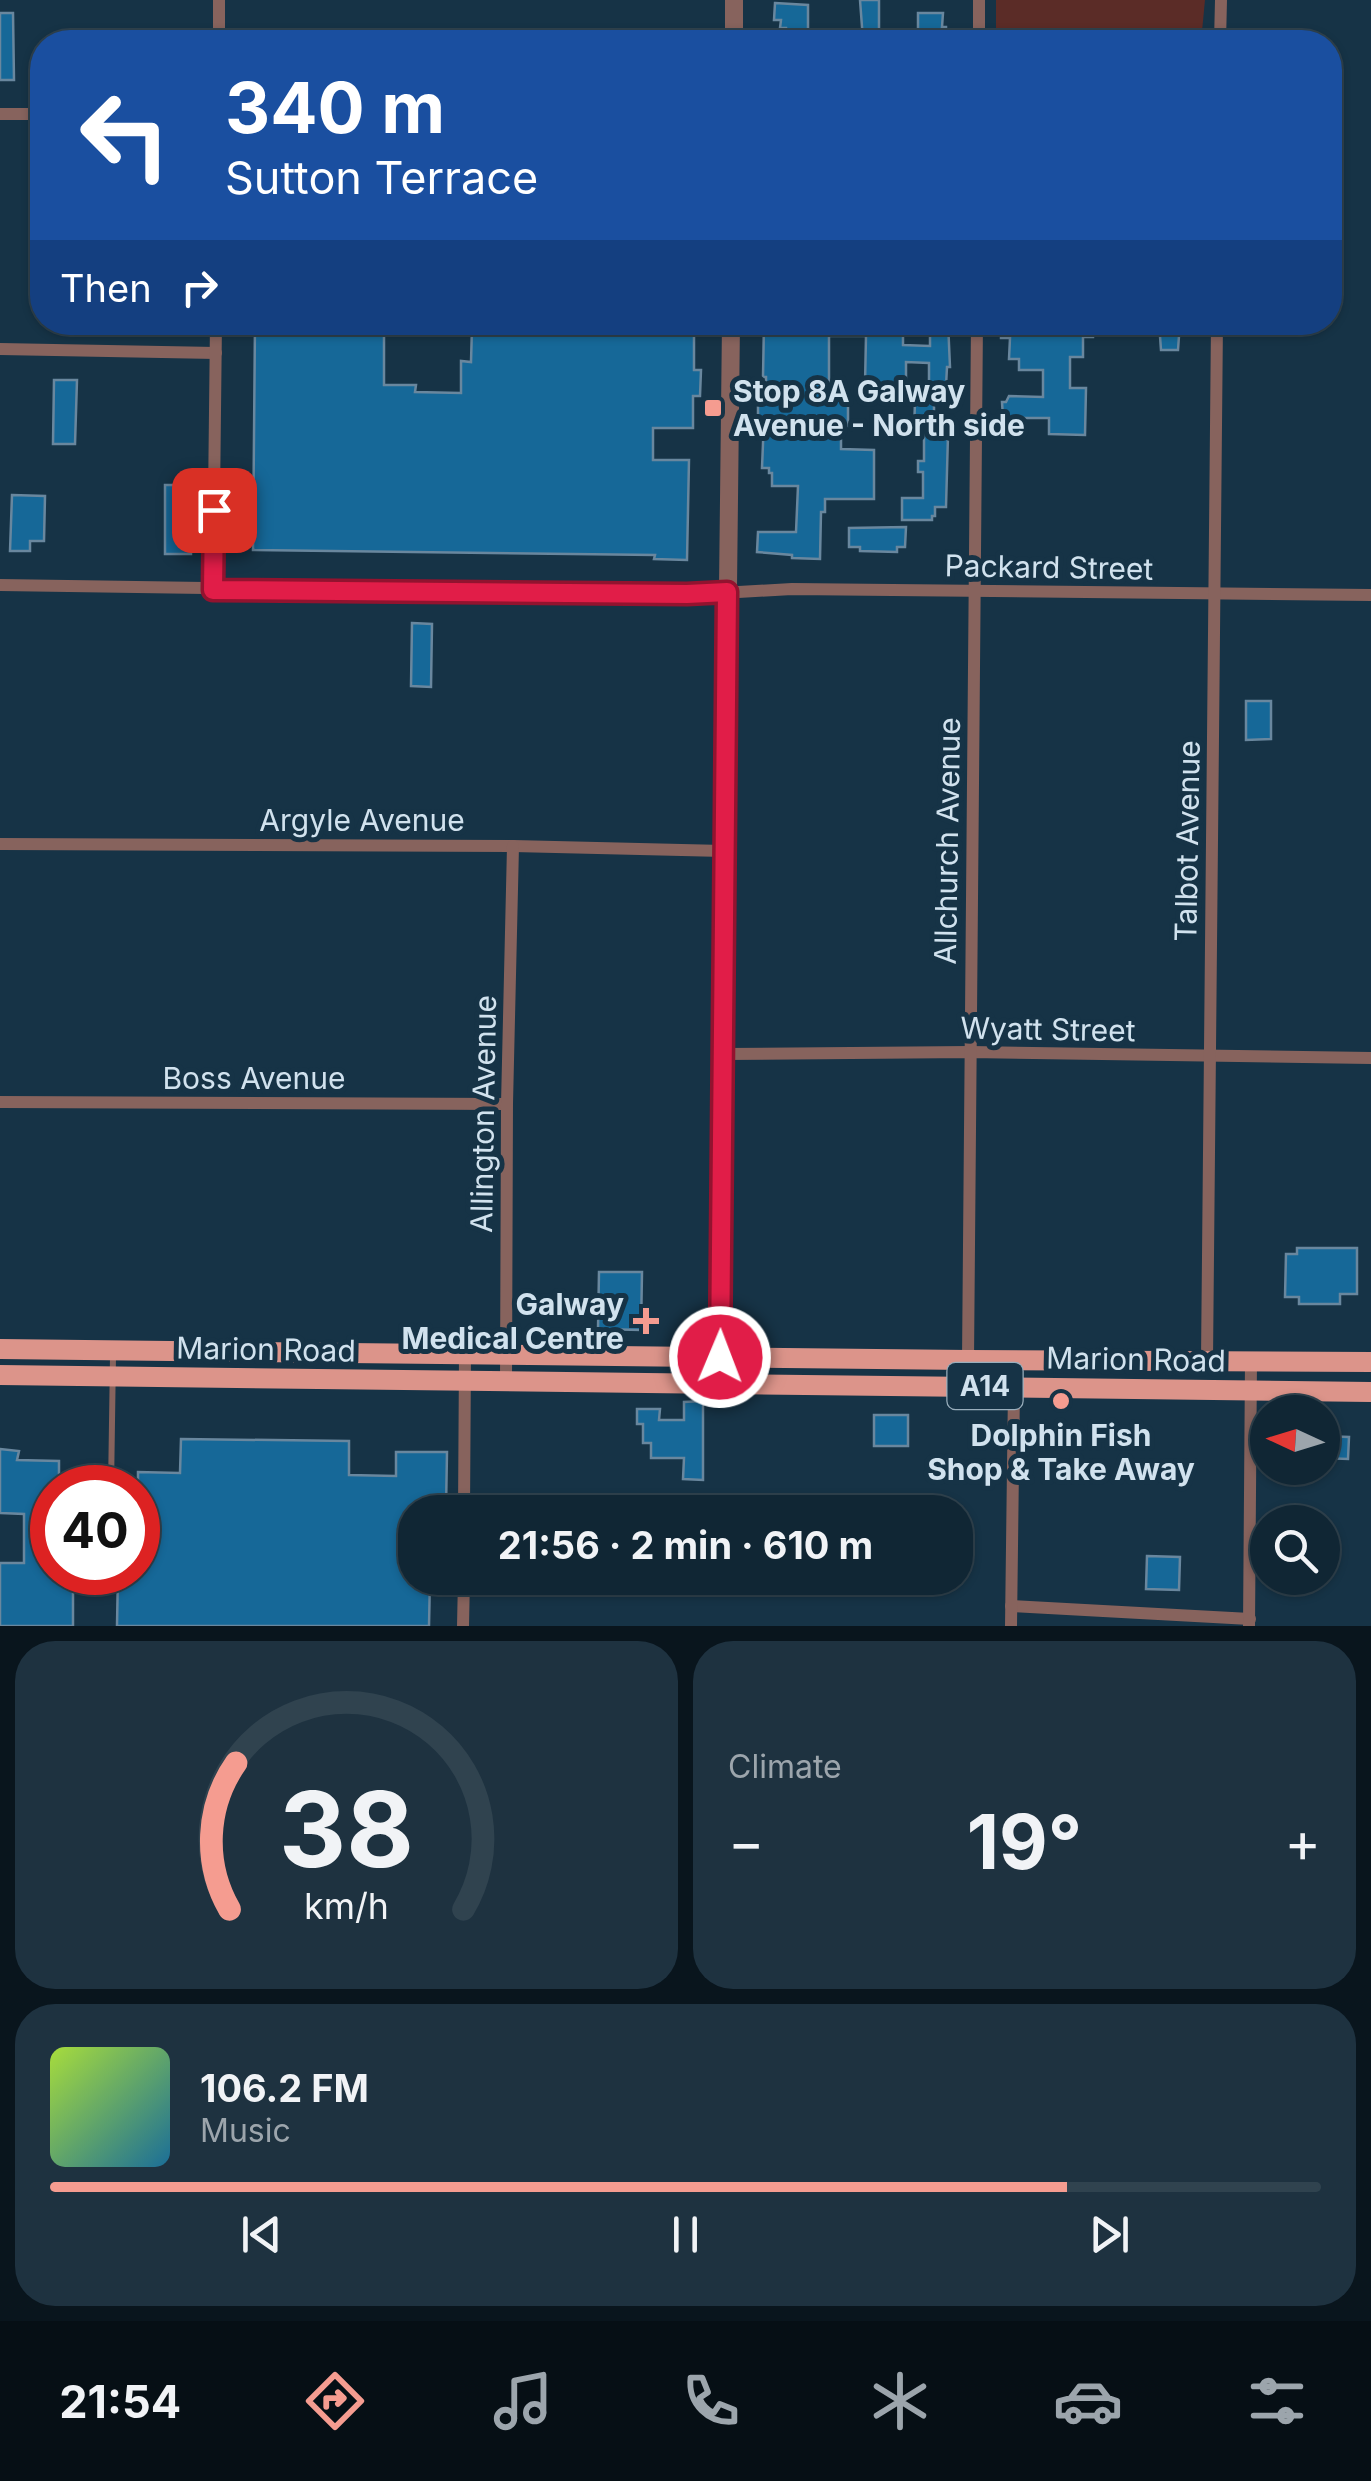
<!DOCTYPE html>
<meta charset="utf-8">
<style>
body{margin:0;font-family:Inter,sans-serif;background:#1e3240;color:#f1f3f6;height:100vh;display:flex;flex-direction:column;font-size:38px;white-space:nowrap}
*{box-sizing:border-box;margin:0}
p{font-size:32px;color:#9ca5ac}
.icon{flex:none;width:55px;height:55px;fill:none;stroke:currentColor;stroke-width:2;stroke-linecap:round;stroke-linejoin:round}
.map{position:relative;height:1626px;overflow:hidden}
.side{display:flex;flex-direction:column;gap:15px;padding:15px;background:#09151d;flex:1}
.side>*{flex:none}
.hud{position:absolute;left:30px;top:30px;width:1312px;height:305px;border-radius:40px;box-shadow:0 2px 8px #0004,0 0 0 2px #30434f;background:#1a4fa0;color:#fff;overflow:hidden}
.needle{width:65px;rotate:274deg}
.tools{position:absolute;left:1250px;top:1395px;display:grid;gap:20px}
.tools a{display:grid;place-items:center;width:90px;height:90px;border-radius:50%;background:#102634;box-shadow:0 2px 8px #0004,0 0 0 2px #30434f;font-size:50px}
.speed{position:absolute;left:30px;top:1465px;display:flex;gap:20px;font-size:50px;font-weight:700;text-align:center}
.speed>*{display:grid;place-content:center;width:130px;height:130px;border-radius:50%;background:#102634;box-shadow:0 2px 8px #0004,0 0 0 2px #30434f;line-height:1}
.speed .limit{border:15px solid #d22;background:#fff;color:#111}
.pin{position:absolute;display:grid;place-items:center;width:85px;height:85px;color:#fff;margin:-42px;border-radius:20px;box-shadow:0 5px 15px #0006}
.me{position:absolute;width:110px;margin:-55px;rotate:1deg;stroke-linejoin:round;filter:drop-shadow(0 0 8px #0008)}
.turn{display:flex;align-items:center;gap:35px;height:210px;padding:0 30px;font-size:45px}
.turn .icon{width:130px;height:130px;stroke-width:2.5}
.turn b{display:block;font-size:70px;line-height:85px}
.then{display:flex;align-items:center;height:95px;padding:0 30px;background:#0003;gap:20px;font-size:38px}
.big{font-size:75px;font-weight:700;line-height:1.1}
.side .card{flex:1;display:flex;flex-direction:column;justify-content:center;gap:15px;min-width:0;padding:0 35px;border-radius:40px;background:#1e3240}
.side .dial{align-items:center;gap:0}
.dial svg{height:260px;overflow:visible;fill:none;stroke:#30434f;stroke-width:7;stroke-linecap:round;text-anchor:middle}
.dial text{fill:#f1f3f6;stroke:none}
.song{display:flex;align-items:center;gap:30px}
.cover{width:120px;height:120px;border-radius:15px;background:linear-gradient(135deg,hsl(80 70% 55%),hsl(200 70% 35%))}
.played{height:10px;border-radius:5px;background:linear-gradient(90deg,#f59c90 80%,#30434f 80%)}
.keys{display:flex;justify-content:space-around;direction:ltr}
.heat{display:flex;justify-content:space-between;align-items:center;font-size:55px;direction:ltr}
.side .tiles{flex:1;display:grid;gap:15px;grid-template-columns:1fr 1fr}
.card:last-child{grid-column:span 2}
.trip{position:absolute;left:398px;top:1495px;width:575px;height:100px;border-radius:40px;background:#102634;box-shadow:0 2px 8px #0004,0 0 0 2px #30434f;font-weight:700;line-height:100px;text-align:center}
.menu{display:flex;height:160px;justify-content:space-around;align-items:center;background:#060f15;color:#9ca5ac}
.menu .icon{width:70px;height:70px}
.menu .active{color:#f59c90}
.menu b{font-size:45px;color:#f1f3f6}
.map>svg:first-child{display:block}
</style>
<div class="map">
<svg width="1371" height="1626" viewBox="0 0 1371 1626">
<rect width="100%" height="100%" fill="#163346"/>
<polygon fill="#5b2c27" points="996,0 1205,0 1201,42 996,42"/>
<g fill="#166898" stroke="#69879e" stroke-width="2.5">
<polygon points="860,0 879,0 879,40 863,40"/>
<polygon points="775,3 808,5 808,42 786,42 786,28 780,28 781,20 774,20"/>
<polygon points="0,13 13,13 14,80 0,80"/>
<polygon points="918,13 943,13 942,27 946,27 946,40 918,40"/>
<polygon points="255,322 384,322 384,385 416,385 415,392 461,393 461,361 471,362 472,327 519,327 519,322 694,322 694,370 701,370 700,396 693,396 693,428 653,428 653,460 689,460 687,560 654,559 655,555 253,550"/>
<polygon points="764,322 903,322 903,345 930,346 930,322 948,322 950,367 947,367 946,386 929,386 929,363 906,362 906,385 865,385 866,336 829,336 829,387 842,387 842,392 848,393 848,426 841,426 841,449 874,450 874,499 825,499 825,512 821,512 820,559 792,558 792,555 757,552 758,532 796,532 798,486 772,486 772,473 769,473 769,468 762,468 764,419 758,419 758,400 766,400 766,377 763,377"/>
<polygon points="1001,322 1093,322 1093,337 1083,337 1083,357 1070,357 1070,388 1086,388 1085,435 1049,434 1049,418 1020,418 1020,434 1004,434 1002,402 1006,402 1009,396 1043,397 1043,370 1019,370 1019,359 1009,359 1010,338 1001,338"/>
<polygon points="1159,322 1180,322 1178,350 1161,350"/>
<polygon points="54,380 77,380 75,444 53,444"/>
<polygon points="915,403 934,403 934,414 942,414 942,435 948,435 946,507 935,507 935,516 932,516 932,520 902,520 902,498 923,498 923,472 918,472 918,461 924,461 924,429 914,428"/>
<polygon points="165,485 192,485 191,554 165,554"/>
<polygon points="12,495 45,496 44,541 30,541 30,551 10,551"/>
<polygon points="906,527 905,547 897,547 897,552 860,551 860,547 849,547 849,528"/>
<polygon points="412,623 432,624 431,687 411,686"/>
<polygon points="1246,701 1271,701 1271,739 1246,740"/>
<polygon points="1297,1248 1357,1248 1357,1294 1340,1294 1340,1304 1299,1304 1299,1297 1285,1297 1286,1254 1297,1254"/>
<polygon points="599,1272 642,1272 641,1330 598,1329"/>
<polygon points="703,1401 703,1480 683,1479 684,1458 651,1458 651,1443 643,1443 643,1424 637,1424 637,1409 660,1409 659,1420 684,1420 684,1402"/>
<rect x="874" y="1415" width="34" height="31"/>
<polygon points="1322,1436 1349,1437 1348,1459 1322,1458"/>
<polygon points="181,1439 349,1441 349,1475 396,1476 396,1452 447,1452 446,1509 431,1509 430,1512 415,1512 415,1578 430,1578 429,1626 117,1626 118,1572 138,1572 138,1472 180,1473"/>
<polygon points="0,1449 19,1451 17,1460 59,1461 59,1488 52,1488 52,1572 73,1572 73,1626 0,1626 0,1563 24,1563 24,1514 0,1513"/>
<polygon points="1147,1556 1180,1557 1179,1590 1146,1589"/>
</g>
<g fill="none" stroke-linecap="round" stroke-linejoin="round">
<polyline stroke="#87635d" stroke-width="6" points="111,1488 113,1356"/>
<g stroke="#87635d" stroke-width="12">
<polyline points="219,42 219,0"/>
<polyline points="979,42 979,0"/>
<polyline points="1220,42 1221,0"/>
<polyline points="0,114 42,114"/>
<polyline points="0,349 216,353"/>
<polyline points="0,585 687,595 792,589 1371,595"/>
<polyline points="213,589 216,322"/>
<polyline points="0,844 513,846 724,851"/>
<polyline points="724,1054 970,1052 1371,1058"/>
<polyline points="0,1102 507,1104"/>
<polyline points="968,1360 977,322"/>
<polyline points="1207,1360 1217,322"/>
<polyline points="506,1382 507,1104 513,846"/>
<polyline points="464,1512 465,1353"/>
<polyline points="1011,1606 1250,1619"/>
<polyline points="463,1626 464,1578"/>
<polyline points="1011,1626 1014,1387"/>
<polyline points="1249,1626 1251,1360"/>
</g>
<g stroke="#87635d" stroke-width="18">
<polyline points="734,42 734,0"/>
<polyline points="719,1384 731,322"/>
</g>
<g stroke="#dc948a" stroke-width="20">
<polyline points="0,1349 968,1360 1371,1362"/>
<polyline points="0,1375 1371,1392"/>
</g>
</g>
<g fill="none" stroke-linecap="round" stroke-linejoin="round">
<g stroke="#92132f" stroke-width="25">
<polyline id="route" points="214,510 213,590 687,594 727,592 720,1357"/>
</g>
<use href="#route" stroke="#e11d48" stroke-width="18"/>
</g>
<g fill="#f59c90" stroke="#163346" stroke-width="4">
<rect x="703" y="398" width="20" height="20" rx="5"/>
<path d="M641 1306h10v10h10v10h-10v10h-10v-10h-10v-10h10z"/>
<circle cx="1061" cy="1401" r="10"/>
</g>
<g text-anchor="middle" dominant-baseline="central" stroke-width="10" stroke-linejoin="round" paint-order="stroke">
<rect fill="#163346" stroke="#99aebc" stroke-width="2.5" x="947.5" y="1363" width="75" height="46" rx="8"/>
<g font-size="28" font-weight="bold" fill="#d1e2ee">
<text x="985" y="1386">A14</text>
</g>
<g font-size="30" font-weight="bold" fill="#d1e2ee" stroke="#163346" text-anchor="start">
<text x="733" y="391">Stop 8A Galway<tspan x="733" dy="34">Avenue - North side</tspan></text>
<text x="624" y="1304" text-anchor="end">Galway<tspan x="624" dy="34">Medical Centre</tspan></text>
<text x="1061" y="1435" text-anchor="middle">Dolphin Fish<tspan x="1061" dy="34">Shop &amp; Take Away</tspan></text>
</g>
<g font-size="30" fill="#d1e2ee" stroke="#163346">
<text transform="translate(1049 567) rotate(1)">Packard Street</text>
<text x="362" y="820">Argyle Avenue</text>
<text transform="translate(947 841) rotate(-89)">Allchurch Avenue</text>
<text transform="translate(1187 841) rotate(-89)">Talbot Avenue</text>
<text transform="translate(1048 1029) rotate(1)">Wyatt Street</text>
<text x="254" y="1078">Boss Avenue</text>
<text transform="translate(483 1114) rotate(-89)">Allington Avenue</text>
<text transform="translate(266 1349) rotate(1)">Marion Road</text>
<text transform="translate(1136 1359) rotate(1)">Marion Road</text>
</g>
</g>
</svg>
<div class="tools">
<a><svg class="needle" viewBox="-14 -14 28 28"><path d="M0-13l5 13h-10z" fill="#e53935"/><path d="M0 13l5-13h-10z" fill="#9ca5ac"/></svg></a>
<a><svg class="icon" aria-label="search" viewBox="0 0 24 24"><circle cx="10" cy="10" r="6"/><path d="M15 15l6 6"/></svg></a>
</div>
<div class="speed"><div class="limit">40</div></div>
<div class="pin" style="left:214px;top:510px;background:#d93025"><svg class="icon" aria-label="arrive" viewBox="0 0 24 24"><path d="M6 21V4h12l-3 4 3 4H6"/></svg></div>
<svg class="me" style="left:720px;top:1357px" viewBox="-20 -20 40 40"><circle r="17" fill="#e11d48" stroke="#fff" stroke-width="3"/><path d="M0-11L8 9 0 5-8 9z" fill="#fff"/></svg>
<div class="trip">21:56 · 2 min · 610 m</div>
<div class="hud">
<div class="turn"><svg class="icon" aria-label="left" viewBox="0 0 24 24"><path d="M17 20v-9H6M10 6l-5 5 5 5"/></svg><div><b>340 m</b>Sutton Terrace</div></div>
<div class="then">Then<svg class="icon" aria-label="right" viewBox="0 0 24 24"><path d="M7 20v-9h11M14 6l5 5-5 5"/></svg></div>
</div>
</div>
<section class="side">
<div class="tiles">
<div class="card dial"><svg viewBox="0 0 100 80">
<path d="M14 69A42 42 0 1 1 86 69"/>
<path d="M14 69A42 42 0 0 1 16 24" stroke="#f59c90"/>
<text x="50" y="56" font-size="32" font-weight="700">38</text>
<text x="50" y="72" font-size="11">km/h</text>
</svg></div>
<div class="card"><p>Climate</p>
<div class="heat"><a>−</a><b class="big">19°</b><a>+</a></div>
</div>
<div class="card">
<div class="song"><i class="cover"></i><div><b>106.2 FM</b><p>Music</p></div></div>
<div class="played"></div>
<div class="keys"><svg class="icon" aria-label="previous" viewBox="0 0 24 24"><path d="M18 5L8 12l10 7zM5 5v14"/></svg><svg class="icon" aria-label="pause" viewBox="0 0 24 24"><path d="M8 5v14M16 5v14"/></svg><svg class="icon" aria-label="next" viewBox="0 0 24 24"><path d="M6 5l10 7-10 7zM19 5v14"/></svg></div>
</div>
</div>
</section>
<nav class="menu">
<b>21:54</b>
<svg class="icon active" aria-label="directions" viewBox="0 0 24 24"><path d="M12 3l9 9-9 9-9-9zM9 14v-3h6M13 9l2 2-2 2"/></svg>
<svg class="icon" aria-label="music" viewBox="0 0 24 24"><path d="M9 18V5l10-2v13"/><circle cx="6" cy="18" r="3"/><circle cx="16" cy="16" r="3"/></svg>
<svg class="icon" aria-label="phone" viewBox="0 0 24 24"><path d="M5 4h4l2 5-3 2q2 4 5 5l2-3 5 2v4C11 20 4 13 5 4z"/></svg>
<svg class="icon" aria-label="climate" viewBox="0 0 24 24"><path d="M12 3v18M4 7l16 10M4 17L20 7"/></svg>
<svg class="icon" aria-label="car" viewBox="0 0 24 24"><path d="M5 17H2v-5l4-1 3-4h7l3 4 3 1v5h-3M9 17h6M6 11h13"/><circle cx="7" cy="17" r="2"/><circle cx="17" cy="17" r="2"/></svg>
<svg class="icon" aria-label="filters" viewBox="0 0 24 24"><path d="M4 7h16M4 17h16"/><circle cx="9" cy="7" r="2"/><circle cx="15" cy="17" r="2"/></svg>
</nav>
